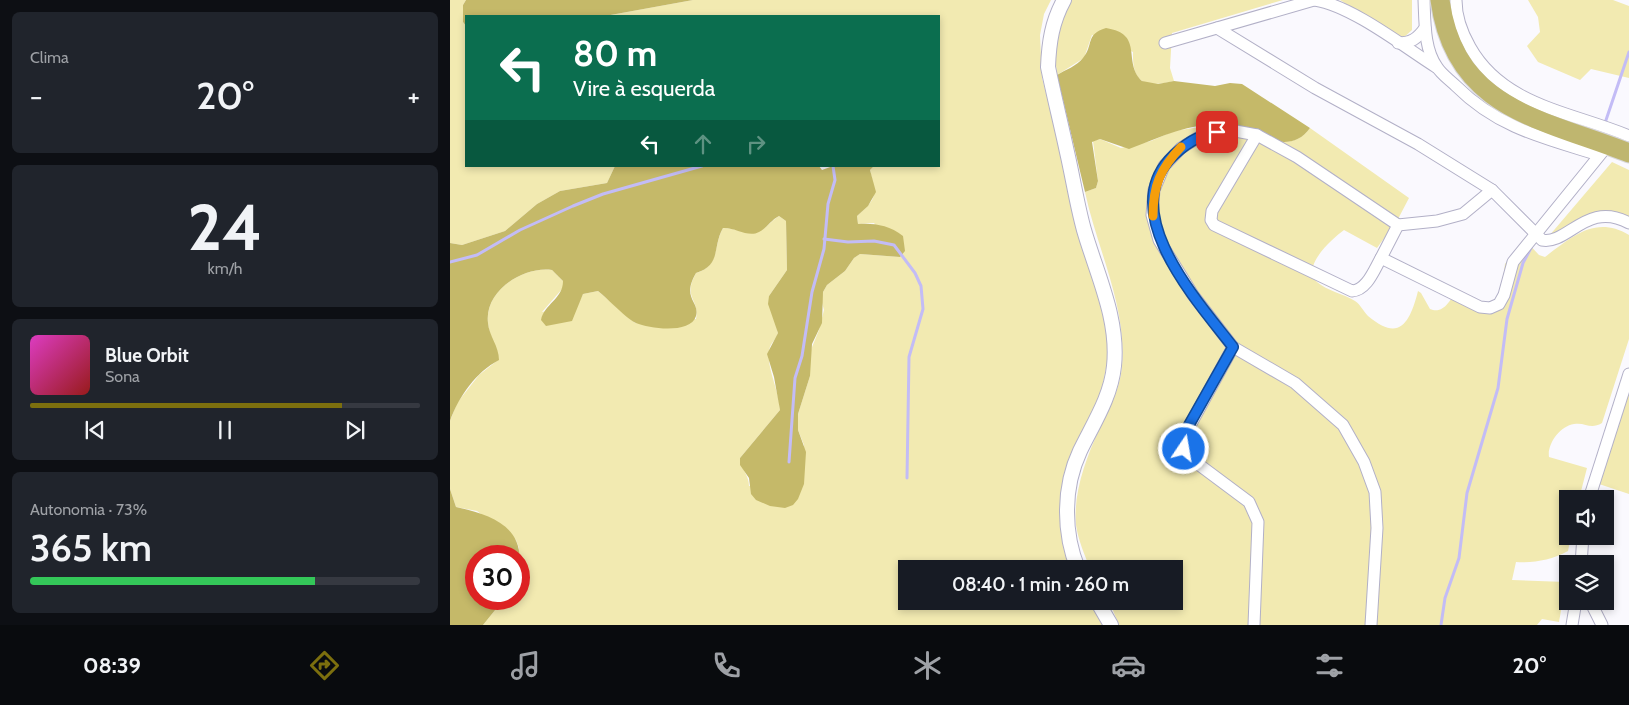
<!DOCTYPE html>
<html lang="pt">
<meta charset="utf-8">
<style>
body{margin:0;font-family:Cabin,sans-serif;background:#20242c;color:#f1f3f6;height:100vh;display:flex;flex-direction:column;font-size:19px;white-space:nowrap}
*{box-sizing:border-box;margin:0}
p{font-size:16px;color:#9ea1a6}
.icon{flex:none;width:28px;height:28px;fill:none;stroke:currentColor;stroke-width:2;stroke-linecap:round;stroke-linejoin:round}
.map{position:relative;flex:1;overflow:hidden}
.side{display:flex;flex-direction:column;gap:12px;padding:12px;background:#0d0f14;width:450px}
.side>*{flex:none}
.banner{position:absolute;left:15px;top:15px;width:475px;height:152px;border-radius:0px;box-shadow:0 2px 8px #0003;background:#0b6e4f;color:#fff;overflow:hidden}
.tools{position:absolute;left:1109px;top:490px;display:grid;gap:10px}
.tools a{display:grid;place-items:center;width:55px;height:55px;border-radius:0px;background:#171b24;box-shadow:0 2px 8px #0003;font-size:25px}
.speed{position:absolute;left:15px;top:545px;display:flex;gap:10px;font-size:25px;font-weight:700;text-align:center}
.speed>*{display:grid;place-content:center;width:65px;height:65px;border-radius:50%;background:#171b24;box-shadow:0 2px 8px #0003;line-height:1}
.speed .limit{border:8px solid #d22;background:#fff;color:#111}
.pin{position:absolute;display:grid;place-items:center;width:42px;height:42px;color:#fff;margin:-21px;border-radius:10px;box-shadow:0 2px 8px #0006}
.me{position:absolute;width:55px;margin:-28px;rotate:12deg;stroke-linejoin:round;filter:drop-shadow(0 0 4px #0008)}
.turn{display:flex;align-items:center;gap:18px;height:105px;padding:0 25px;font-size:22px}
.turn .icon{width:65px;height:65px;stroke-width:2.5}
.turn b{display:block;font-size:35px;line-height:42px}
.lanes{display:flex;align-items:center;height:48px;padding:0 25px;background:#0003;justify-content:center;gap:25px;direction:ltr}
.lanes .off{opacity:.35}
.big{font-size:38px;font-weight:600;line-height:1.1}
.side .widget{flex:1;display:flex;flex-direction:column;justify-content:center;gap:8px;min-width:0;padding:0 18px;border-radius:8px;background:#20242c}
.side .dial{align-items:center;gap:0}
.dial b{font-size:65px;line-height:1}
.song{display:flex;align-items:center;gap:15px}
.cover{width:60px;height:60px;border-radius:8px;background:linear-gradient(135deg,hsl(310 70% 55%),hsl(0 70% 35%))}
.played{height:5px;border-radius:2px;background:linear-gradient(90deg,#7c6f0e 80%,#363941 80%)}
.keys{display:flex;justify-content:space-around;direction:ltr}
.heat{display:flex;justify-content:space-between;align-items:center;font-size:28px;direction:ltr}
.charge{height:8px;border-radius:4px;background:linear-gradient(90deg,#34c759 73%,#363941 0)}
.trip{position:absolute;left:448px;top:560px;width:285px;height:50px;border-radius:0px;background:#171b24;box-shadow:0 2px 8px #0003;font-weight:600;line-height:50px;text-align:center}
.tab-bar{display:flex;height:80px;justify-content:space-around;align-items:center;background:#090b0e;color:#9ea1a6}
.tab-bar .icon{width:35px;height:35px}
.tab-bar .on{color:#7c6f0e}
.tab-bar b{font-size:22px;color:#f1f3f6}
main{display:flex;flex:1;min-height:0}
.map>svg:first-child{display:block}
</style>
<main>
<section class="side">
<div class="widget"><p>Clima</p>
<div class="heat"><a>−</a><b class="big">20°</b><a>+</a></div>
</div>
<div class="widget dial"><b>24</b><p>km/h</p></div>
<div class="widget">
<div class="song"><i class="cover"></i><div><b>Blue Orbit</b><p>Sona</p></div></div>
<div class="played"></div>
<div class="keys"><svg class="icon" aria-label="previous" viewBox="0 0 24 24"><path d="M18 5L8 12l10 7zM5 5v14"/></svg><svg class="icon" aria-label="pause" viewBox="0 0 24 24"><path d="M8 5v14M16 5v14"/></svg><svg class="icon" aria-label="next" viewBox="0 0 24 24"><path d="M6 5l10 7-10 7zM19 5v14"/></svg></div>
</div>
<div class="widget"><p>Autonomia · 73%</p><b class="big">365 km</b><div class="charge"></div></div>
</section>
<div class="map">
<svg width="1179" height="625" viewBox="0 0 1179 625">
<rect width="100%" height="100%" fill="#faf9fe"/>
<g fill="#f2eab1">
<polygon points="0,0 16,0 13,5 13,22 16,26 16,166 165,166 157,183 110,191 87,204 55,231 12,245 0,243"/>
<path d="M243 0H601L594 14 590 35 592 78 651 300 657 333V363L651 394 622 455 624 569H456V601H641L652 625H33L54 599H69V548L66 540 27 511 6 507 0 489V421L7 403 29 375 48 360C47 347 39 336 38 323 34 291 73 266 102 270L113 281V288L92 312 127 306 133 294 148 291 185 323 246 319C250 298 232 299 246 273 270 266 263 246 273 228 285 227 297 236 309 231 316 229 322 220 329 216L336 221 337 270 319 296 328 333C326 339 322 342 320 347 314 363 330 392 330 410L290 458C291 469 299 475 299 486L354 484V445L348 430V414L360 376V352L369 330 374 310 371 299 373 292 377 285 395 271 404 258 410 254 450 257 424 223 408 224 407 216C428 197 426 197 420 170L424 166H489V16H155Z"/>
<path d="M621 0H833L722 33 720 68 724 81C695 88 682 84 683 52L642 35 634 58 607 75C604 51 604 19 621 0Z"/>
<polygon points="890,0 962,0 962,30 952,39"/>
<polygon points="1078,0 1163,0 1179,6 1179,78 1141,69 1130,80 1088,62 1077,46 1090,32 1088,17"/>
<path d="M763 125C797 127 837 160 860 128L959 198 948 219 927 248 894 230C883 238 850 267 867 282 877 291 894 294 905 301 911 305 913 311 918 316 950 343 960 322 968 291L971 293 980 309C993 315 1001 300 1006 290L1042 310 1052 285 1055 264 1074 239 1089 255 1095 257C1122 237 1145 215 1179 235V339L1152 423C1140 430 1136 422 1124 424 1110 426 1097 444 1099 457L1137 468 1129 499H1118V536H1121L1118 551C1101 560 1085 563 1066 562L1062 580 1116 582 1109 622 1092 619 1087 625H669L659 601H724V569H640C635 555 628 540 626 525 623 493 636 458 649 430 659 408 670 390 672 366 677 306 647 249 635 192L646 188 648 181 643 141 650 139 671 148 701 141 724 131Z"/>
<polygon points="1162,162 1179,170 1179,220 1170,215 1099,236"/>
<polygon points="1179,388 1179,494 1149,484"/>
</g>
<g fill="#c5b969">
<polygon points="16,0 243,0 155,16 16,16 16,26 13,22 13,5"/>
<path d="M656 28C695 34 672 62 692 81L708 84 724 81 765 86 780 83 792 84 860 128C837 161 797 125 764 125 733 125 707 139 679 149L650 139 642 142 648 181 646 188 635 192 607 75C615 70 627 66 633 58 644 45 635 34 656 28Z"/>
<path d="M165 166H369L372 170 383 166H424L420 170 426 192 418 206 407 216 408 224C424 223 439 225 453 236L455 251 450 257 410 254 404 258 395 271 377 285 373 292 372 323 362 344 360 376 348 414V430L356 452 354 484 348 499 343 505 335 508 320 506 306 500 301 494 299 478 290 465V458L330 410 324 377 317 354 328 333 318 304 319 296 337 270 336 221 329 216C321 220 317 228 309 232 298 238 285 227 273 228 262 247 272 265 246 273 231 299 250 301 246 316 241 334 200 329 186 323 178 320 157 298 148 291L133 294 122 321 96 326 91 320C94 304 113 299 113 281L102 270C73 266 34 291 38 323 39 336 49 346 49 360 26 372 9 396 0 421V243L12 245 55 231 87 204 110 191 157 183Z"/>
<path d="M0 489 6 507C39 514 75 526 69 567V556H26V599H54L33 625H0Z"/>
</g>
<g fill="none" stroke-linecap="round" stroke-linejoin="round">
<g stroke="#c3bcf6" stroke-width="3">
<polyline points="1155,123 1179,52"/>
<polyline points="374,239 398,242 424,241 444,245 465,273 471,286 473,309 459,357 457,478"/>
<polyline points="0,262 27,255 70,230 123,206 153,194 252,166"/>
<polyline points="339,462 345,378 352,356 362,292 374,249 378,204 385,180 383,166"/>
<polyline points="991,625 995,598 1009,558 1017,493 1048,388 1057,319 1073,263 1081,248"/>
</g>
<g stroke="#b2b0c7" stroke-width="13">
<g id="minor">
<path d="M865 0C902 6 953 46 986 67"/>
<path d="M974 0C975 22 974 49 987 67 991 74 1000 80 1006 86 1048 128 1094 138 1149 155"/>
<path d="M1006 0C1006 16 1012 33 1020 47 1053 106 1122 112 1179 136"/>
<path d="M767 28 865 88 968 144 1042 190 1092 240C1118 245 1137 200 1179 223"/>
<polyline points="715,43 864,0"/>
<path d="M948 43C961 43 967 39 975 28"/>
<path d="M807 135 762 211 761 220 764 225 902 291C917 290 924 270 931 258"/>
<polyline points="948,225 987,221 1013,214 1042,190"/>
<polyline points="783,347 732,440 734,449 740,458 799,502 808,522 804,625"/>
<polyline points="1139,499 1179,374"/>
<polyline points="1131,564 1133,536"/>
<polyline points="1140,601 1152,625"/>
<polyline points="921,625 927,528 925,492 914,462 893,425 845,383 783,347 743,295 709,240 702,215 704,190 714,166 731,148 754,134 780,130 807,135 847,157 948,225 931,258 1030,307 1040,308 1049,304 1054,295 1063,262 1158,145"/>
<polyline points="1122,625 1126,601"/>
</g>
</g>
<g stroke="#b2b0c7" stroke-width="16">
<g id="tertiary">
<path d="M614 0C602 22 599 42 598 67 604 96 611 124 617 152 623 178 627 205 634 230 647 275 669 319 664 366 661 397 643 424 630 451 613 487 613 532 628 569"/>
<polyline points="647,601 661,625"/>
</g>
</g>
<g stroke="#d8d7d9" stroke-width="21">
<path id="trunk" d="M990 0C1005 110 1093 119 1179 153"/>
</g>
<use href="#minor" stroke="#fff" stroke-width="11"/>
<use href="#tertiary" stroke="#fff" stroke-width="14"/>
<use href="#trunk" stroke="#bfb66f" stroke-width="19"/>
</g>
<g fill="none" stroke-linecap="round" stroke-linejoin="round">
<g stroke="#114b97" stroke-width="12">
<path id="route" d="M734 449 732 440 735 432 783 347C749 303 669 216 719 160 732 146 747 135 767 132"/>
</g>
<use href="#route" stroke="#1a73e8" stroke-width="9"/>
<path stroke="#f59e0b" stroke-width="9" d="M703 216C703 186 710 169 731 147"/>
</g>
</svg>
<div class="tools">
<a><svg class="icon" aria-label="sound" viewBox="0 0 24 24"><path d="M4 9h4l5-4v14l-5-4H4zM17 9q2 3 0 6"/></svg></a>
<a><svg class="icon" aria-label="layers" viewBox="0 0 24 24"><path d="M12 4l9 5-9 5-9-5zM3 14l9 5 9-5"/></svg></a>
</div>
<div class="speed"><div class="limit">30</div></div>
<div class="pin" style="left:767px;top:132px;background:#d93025"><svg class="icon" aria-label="arrive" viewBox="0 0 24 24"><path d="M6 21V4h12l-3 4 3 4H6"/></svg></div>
<svg class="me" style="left:734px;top:449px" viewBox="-20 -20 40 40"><circle r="17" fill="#1a73e8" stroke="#fff" stroke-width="3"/><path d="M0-11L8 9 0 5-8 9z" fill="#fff"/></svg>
<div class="trip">08:40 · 1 min · 260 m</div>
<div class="banner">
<div class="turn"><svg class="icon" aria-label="left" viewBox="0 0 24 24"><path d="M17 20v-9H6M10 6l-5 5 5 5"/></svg><div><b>80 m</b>Vire à esquerda</div></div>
<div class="lanes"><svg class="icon" aria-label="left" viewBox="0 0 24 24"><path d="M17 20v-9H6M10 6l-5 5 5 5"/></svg><svg class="icon off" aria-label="ahead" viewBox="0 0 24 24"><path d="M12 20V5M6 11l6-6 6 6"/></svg><svg class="icon off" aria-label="right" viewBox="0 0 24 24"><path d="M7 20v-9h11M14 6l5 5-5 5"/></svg></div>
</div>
</div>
</main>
<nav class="tab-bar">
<b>08:39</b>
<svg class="icon on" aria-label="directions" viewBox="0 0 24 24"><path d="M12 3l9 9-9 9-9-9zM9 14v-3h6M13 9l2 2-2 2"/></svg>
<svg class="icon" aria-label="music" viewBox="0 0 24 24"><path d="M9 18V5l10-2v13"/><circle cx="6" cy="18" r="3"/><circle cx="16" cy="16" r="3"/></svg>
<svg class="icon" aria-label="phone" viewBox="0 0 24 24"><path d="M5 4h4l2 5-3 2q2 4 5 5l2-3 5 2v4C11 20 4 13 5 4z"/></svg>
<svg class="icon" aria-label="climate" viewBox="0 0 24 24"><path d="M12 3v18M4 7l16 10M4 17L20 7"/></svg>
<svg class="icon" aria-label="car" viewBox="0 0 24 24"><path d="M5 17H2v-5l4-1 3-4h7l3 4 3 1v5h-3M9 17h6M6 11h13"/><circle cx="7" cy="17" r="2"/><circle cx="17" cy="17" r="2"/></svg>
<svg class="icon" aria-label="filters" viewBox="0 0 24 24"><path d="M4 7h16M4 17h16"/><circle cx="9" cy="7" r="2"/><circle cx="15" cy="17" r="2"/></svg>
<b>20°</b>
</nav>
